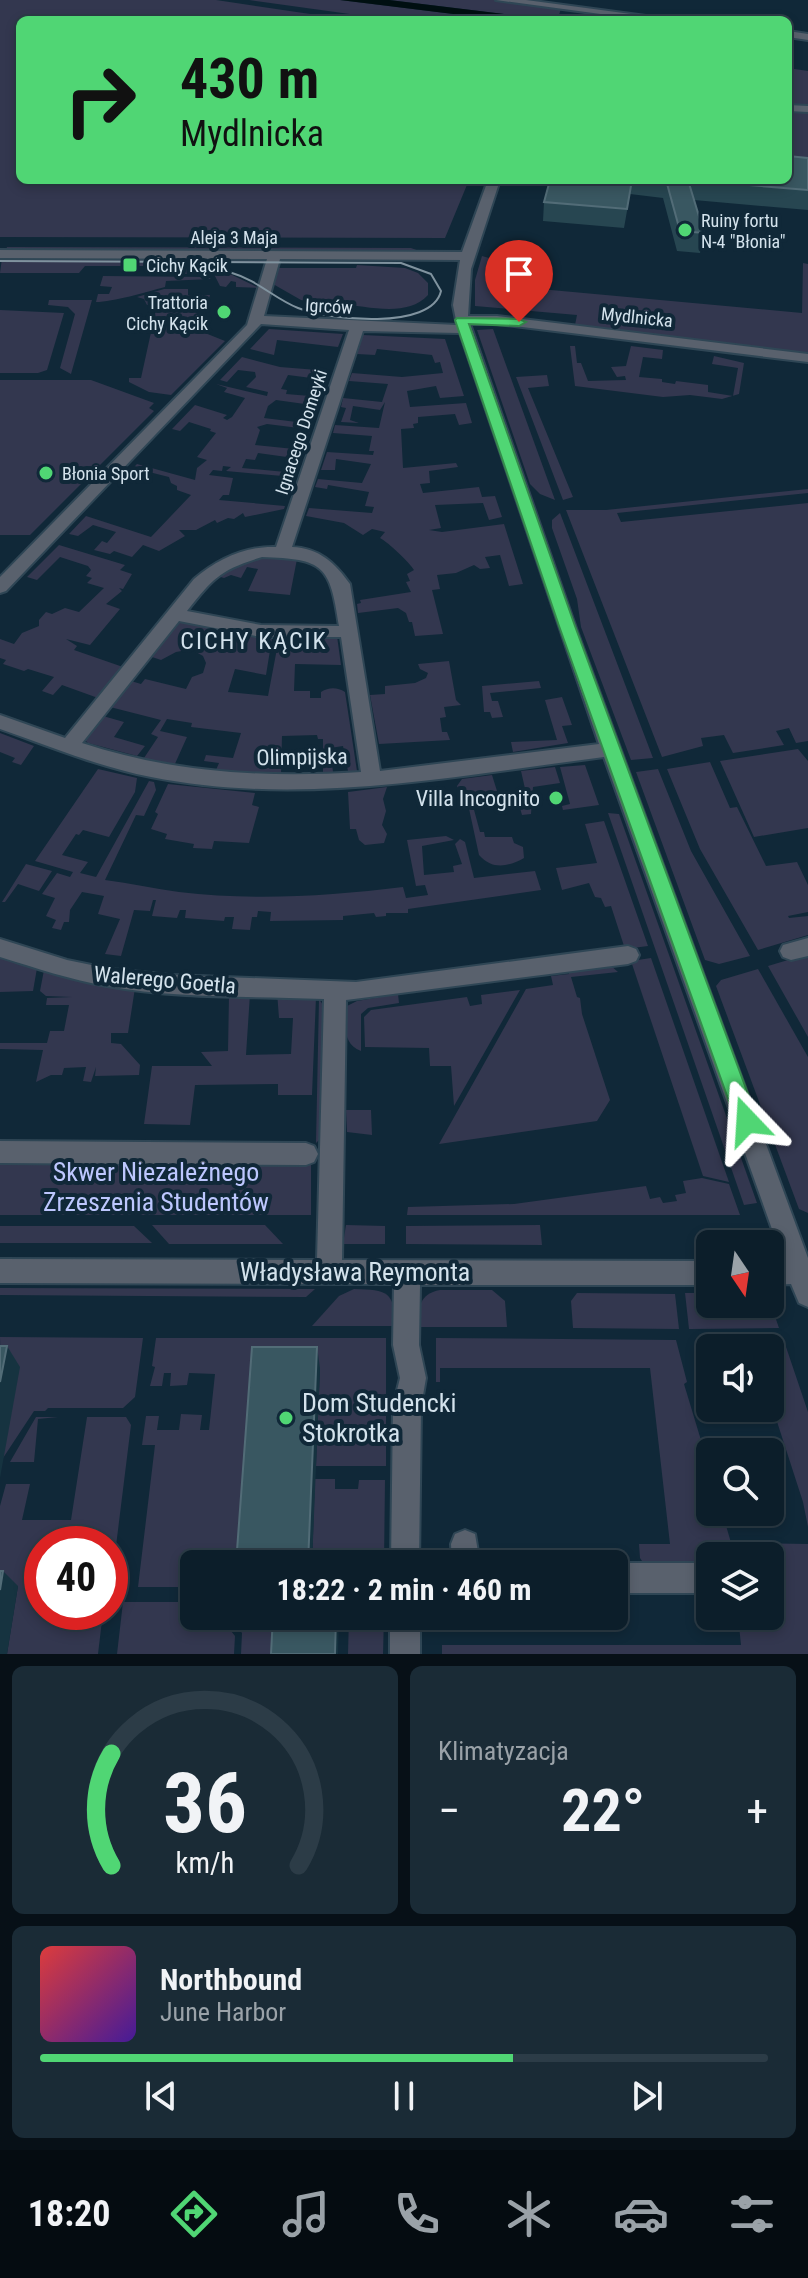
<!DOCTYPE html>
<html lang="pl">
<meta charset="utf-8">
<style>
body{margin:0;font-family:"Roboto Condensed",sans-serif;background:#1a2b36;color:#f1f3f6;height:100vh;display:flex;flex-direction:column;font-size:30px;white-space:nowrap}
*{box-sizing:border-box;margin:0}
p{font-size:26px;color:#9aa2a8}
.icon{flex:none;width:44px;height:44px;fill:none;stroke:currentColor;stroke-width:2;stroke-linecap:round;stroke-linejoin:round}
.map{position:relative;height:1654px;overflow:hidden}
.drawer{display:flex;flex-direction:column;gap:12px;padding:12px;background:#071017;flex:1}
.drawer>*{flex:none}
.banner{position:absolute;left:16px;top:16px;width:776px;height:168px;border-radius:12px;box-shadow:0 4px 12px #0003,0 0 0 2px #2c3c47;background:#50d674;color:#111;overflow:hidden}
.needle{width:52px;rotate:167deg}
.buttons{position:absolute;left:696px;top:1230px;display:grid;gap:16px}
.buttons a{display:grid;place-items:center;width:88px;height:88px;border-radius:12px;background:#0c1e2a;box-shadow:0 4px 12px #0003,0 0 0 2px #2c3c47;font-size:40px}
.speed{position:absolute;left:24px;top:1526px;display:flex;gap:16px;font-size:40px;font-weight:700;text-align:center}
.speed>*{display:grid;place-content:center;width:104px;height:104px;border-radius:50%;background:#0c1e2a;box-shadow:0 4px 12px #0003,0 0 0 2px #2c3c47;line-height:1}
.speed .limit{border:12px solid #d22;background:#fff;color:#111}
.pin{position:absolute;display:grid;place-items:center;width:68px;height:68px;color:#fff;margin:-82px -34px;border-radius:50% 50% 50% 0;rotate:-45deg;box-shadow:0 0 8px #0007}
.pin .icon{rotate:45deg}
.me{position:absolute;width:88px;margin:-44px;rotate:340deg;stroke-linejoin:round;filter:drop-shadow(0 0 6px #0008)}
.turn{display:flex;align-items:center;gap:28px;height:168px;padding:0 32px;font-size:36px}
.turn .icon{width:104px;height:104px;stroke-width:2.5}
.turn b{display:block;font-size:56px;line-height:68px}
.big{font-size:60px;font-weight:700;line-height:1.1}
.drawer .widget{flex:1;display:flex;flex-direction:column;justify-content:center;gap:12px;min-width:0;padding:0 28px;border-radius:12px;background:#1a2b36}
.drawer .dial{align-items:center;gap:0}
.dial svg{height:208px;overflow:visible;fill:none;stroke:#2c3c47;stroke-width:7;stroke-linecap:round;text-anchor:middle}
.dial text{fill:#f1f3f6;stroke:none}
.song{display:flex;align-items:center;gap:24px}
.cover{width:96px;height:96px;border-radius:12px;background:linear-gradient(135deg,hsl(0 70% 55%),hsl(260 70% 35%))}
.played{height:8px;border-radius:4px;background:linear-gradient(90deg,#50d674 65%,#2c3c47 65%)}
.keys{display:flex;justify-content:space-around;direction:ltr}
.heat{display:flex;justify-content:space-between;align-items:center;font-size:44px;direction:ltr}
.drawer .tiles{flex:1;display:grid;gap:12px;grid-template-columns:1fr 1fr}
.widget:last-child{grid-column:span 2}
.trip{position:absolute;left:180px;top:1550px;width:448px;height:80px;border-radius:12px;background:#0c1e2a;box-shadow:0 4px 12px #0003,0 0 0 2px #2c3c47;font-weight:700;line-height:80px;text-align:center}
.dock{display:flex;height:128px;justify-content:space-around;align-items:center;background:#050c11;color:#9aa2a8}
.dock .icon{width:56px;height:56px}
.dock .selected{color:#50d674}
.dock b{font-size:36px;color:#f1f3f6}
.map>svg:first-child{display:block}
</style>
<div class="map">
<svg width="808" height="1654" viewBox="0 0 808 1654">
<rect width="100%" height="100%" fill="#102838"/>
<g fill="#33374f">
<polygon points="0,0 216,0 351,20 20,20 20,180 469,180 445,238 0,237"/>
<polygon points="249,0 340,0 502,20 393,20"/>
<polygon points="389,0 495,0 561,9 557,20 553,20"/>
<polygon points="788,68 808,71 808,107 788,106"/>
<polygon points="788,109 808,111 808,165 788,163"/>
<polygon points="7,247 411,248 422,252 6,250"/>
<polygon points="482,256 514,265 540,289 802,313 803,263 808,264 808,353 575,325 577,315 475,306 475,280"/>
<polygon points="2,258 262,259 267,262 173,264 173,267 228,273 259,288 236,287 236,282 231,281 226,287 220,286 214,274 175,274 172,266 85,266 79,273 0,273"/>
<path d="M357 265 405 268 418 273 428 283V295C407 318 368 306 339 304L340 300 325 299 323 305 301 300 273 284 278 268H356Z"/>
<path d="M103 276 207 277 211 279 166 281 165 287C146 292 113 302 96 302L98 294H109L112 287 100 286Z"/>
<polygon points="164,289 188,289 188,295 210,295 200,331 225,341 171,395 149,392 129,382 129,378 141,378 157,305 147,305 144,299 137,297"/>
<polygon points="49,300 92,300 71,374 60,368 75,314 68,307 48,305"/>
<polygon points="0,310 64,313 47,370 38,373 0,373"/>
<polygon points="269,329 343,334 338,347 277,340 274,355 250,349"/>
<polygon points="493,329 555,500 540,494 530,484 477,330"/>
<path d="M363 335 445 339 464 396 440 398 436 386 407 391 410 407 466 403 472 423 459 425 455 414 418 417V423L413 424 414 428 401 429 403 468 456 463 458 467 429 471 430 483 420 484 423 493 479 487 482 497 495 496 502 517 489 520 483 503 435 505 441 528 429 530 442 532 504 524 523 584 509 586 500 555 485 557 490 568 480 569 474 565 456 573 437 575 440 589 432 590 443 634 415 636 412 622H409L406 613 398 608 358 613 357 604 361 603 360 600 411 592 406 582 410 581 407 574 414 570C411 564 388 542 380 538L385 532 372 529 363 535 344 523 306 516 309 508 372 513 374 507 365 506 369 492 328 485 327 489 315 487 318 479 362 483 371 464 336 459 335 470H321L327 452 373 455 374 451H369L372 436 333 433 335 425 379 428 385 402 380 410 353 406 350 420 359 423 341 422 346 408 341 407 343 398 382 402 388 384 349 381 352 373 402 377 443 373 440 362 435 363 432 355 377 349 375 355 357 354Z"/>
<polygon points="570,346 575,346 577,363 581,363 588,381 626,380 625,376 617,377 611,367 626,366 631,346 663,350 662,359 643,357 639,377 662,379 662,382 675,384 676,381 708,385 708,392 733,396 738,368 712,364 714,356 744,363 739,394 722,399 690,395 663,397 575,386"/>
<polygon points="242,357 280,367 330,371 327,380 288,375 281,389 287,390 286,394 322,397 319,406 276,400 268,406 264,418 305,423 312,426 309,434 297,436 299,428 267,424 257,427 260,430 255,445 304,450 301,459 258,453 255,460 246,459 242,468 296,473 294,477 226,471 231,467 223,466 222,471 213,470 209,475 233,478 229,495 223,495 219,500 285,506 284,509 245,517 243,513 234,519 228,518 217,523 215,520 196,530 179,530 185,536 159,551 143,545 132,557 114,551 110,554 94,550 102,541 107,543 116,532 93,525 78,536 69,534 86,516 151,537 191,495 177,490 177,486 171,483 169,477 149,472 136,478 126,475 137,464 195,480 197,468 207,460 197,457 216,433 210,431 211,429 189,422 180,431 172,429 195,405 227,415 223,418 227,420 232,417 245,398 224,392 227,388 216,384 267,396 268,392 246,387 256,377 255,372 238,370 227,382 220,380"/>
<polygon points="547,375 549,386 528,388 573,497 563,500 516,377"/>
<polygon points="0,380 91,380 154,403 149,408 154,411 30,535 0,535"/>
<polygon points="808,489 808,493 617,513 621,522 808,503 808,741 796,743 789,728 776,731 784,745 733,753 724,735 701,738 703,746 662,757 566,510 606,510"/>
<polygon points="560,513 653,758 631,760 581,627 577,599 552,528 552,520"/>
<polygon points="59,545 125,565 120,570 132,574 123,589 119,588 122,591 106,604 120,609 90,645 66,639 77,646 74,650 123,667 98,698 62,685 53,695 42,691 54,677 28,669 24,671 3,664 6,660 0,658 0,639 14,644 22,633 39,626 39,620 46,612 52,614 65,608 79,612 104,588 87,583 92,578 86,576 91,570 88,566 60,557 37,580 27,577"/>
<polygon points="266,556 297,559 290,595 248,591 258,569 247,567 241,578 231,575 224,578 217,576 236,562"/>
<path d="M181 621 232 634 272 638 266 675 235 669 228 692 268 696 279 638 337 636 341 665 295 664 294 691H310V698H321V692C329 687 337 687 345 692L357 771H348L343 746 330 748 333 772H323V739H318L317 735 282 736 281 774 216 770 219 763 204 761 206 755 233 758 241 733 191 727 192 723 167 719 160 731 187 737 174 766 144 758 158 737 151 734 161 720 110 707 131 681 141 684 145 679 186 689 192 677 203 673 206 663 203 656 196 652 198 648 176 652 161 660 152 657Z"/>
<polygon points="449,661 456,700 461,705 444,707 446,717 440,718 442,732 447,732 450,740 379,744 370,695 385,694 385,686 415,683 426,678 428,673 420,669 418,664"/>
<polygon points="539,681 541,688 490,693 492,701 498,701 503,717 492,718 490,712 484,712 482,686"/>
<polygon points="562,697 572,725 562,726 568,743 513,752 511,742 557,740 545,700"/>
<polygon points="103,716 124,722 114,737 145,746 137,756 88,743 85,740"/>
<polygon points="0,733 34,746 21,765 12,762 15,758 0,752"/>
<polygon points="798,749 808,761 808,828 754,837 720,761"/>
<polygon points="710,762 730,808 737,807 766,866 797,862 808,885 808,912 788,916 789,918 808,916 808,935 758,950 700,849 667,769"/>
<polygon points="585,765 599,805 563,810 562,806 570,804 560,767"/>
<polygon points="555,767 560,783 533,787 531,814 522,815 516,794 526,793 521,771"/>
<path d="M98 769 137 778 135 792 109 837 83 830 79 835 76 834 62 855 88 862 80 873 96 877 149 781 154 782 156 790 144 816 136 815 105 880C130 883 155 889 179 892 254 901 329 896 403 887L406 898 428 895 425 885 416 886 407 840 446 836 454 840 422 846 424 875 454 872 453 866 462 864 455 844 460 839 465 842 474 878 535 871 541 890 408 909V913H386V916L376 917 374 913 343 916V920L270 921 271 912 258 911 257 917H252L250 930 232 929 234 917H225L224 921 185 918 186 910H180L177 918 152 916 156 900H153L150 911 134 910 121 956 105 954 120 919 98 914 104 896 82 892 70 910 69 922H64L61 930 52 928 56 920 46 916 55 898 42 894 57 873 70 877 73 872 35 861Z"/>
<polygon points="658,769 691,851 750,956 719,964 705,960 636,772"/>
<path d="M492 775 497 791 470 795 480 832H484L485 837H512L514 843 523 847 524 858C508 867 492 870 479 855L468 804 459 795 457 786 462 779Z"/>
<polygon points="168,784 255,793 252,805 259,807 249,843 214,841 212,849 193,848 194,844 165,839 167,834 151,829 158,814 155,812"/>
<polygon points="387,787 383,799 386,811 382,825 387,834 384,843 365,845 359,840 356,829 350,829 348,792"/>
<polygon points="608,813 619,814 757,1203 744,1205"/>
<polygon points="604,821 648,946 625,949 611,906 605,907 601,898 595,897 589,883 562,890 556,868 597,863 585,824"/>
<polygon points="26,864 52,871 39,891 18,884 5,902 2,902"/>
<polygon points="808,954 808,1037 768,966"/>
<polygon points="0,955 37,968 33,991 0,992"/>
<polygon points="651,958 729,1182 703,1176 631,961"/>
<polygon points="610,965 618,972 571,977 577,997 580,998 582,1014 610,1100 597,1121 439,1144 526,989 553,985 551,976 569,974 569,971"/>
<polygon points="758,969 808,1057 808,1213 799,1209 716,986 721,980"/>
<polygon points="44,970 135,988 128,1033 111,1033 111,1043 121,1044 140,1065 139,1075 95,1076 96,1067 91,1082 83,1081 86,1067 64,1068 62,1075 51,1075 36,1082 43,1050 0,1049 0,1043 47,1043 50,1031 64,1031 69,1005 46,1005 47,998 72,997 46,996 40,991"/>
<polygon points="520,990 454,1106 451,1066 430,1066 429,1048 365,1047 364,1017 371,1010 467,997 470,1006 482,1004 481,995"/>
<polygon points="277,992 316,997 312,1095 278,1095 278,1084 195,1085 190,1125 144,1124 152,1066 212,1066 201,1052 228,1051 229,995 250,994 246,1055 291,1054 293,1018 279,1018"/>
<path d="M398 994 399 1003 368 1008 361 1014V1051C341 1043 346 1024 347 1006L357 1001Z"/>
<polygon points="319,999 325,1008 321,1138 316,1143"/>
<polygon points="346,1110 371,1110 372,1135 347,1132"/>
<polygon points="308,1161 311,1163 311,1215 0,1215 0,1162"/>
<polygon points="702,1178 729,1184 740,1215 407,1215 408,1207 514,1204 646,1186 650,1199 660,1197 663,1203 677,1201 675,1195 686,1193 683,1181"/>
<polygon points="152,1225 265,1225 283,1244 169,1244"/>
<polygon points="346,1225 385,1226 385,1244 343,1244"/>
<polygon points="540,1225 542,1245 406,1244 406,1226"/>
<polygon points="0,1226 134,1226 152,1243 0,1243"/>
<polygon points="0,1288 315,1289 306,1297 0,1295"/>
<path d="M354 1289C388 1290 394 1291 395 1326H312L339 1296Z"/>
<path d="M440 1290H492L505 1301 507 1327H418C418 1308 419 1294 440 1290Z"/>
<polygon points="577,1293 675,1294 679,1329 573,1328 571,1301"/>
<polygon points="685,1293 710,1293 710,1304 770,1302 779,1328 689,1329"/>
<polygon points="0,1337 143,1338 135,1397 123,1408 48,1408 45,1411 34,1411 3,1458"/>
<polygon points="156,1338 386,1338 386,1466 316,1466 320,1368 243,1564 194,1564 194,1587 138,1587 155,1445 142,1445 146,1416 159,1416 157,1430 179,1430 181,1414 202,1415 200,1430 209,1430 215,1374 189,1373 187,1385 170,1386 171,1373 164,1373 162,1386 150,1386 155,1367 152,1366"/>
<polygon points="436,1338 676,1340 687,1382 684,1384 710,1470 710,1512 722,1512 732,1546 729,1556 710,1556 710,1562 644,1564 640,1558 639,1544 670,1544 650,1368 440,1368 440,1382 436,1382"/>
<polygon points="700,1340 784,1341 808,1412 808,1527 803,1502 770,1400 770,1348 710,1348 710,1371"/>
<polygon points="36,1417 58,1417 38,1419 34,1462 10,1462"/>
<polygon points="87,1417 126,1417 131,1425 116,1546 111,1547 110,1556 110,1544 42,1544 42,1612 103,1612 98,1654 7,1654 18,1586 0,1586 0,1506 6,1484 30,1484 22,1520 71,1520"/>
<polygon points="315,1479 335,1479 335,1489 358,1489 359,1480 385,1480 384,1564 312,1564"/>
<polygon points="755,1543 808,1544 808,1654 442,1654 442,1645 741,1645 738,1616 770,1616 770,1556 757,1556"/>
<polygon points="123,1602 194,1602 194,1616 219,1616 235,1636 234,1654 117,1654"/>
<polygon points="228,1616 278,1616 277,1654 241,1654 242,1633"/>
<polygon points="349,1616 384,1616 383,1654 348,1654"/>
</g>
<polygon fill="#000f11" points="340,0 389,0 553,20 502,20"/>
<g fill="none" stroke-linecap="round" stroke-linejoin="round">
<g stroke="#2f4655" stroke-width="4">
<g id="minor">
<polygon points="496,0 526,0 676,20 645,20"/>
<polygon points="788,31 808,34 808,40 788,37"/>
<polygon points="788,105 808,106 808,112 788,111"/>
<path d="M488 180H500L471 269 468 316H497L808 354V362L497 324H470L578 634 808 1258V1307L799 1303 791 1284 770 1285V1261L783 1260 604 757C454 776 301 807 151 777 99 767 49 746 0 729V715L65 738 194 579C218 559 244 546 276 547L349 330 261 324 6 591 0 593V577L247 325 267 259 0 258V250L462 252ZM280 259 460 260 453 305 457 325 264 316ZM363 331 460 333 599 744 380 771 350 584C335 563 319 548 292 547ZM262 557C324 559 330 565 339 626L261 625 187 611C214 577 220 570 262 557ZM179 621 261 637H341L361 772C266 778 173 773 82 743Z"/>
<polygon points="808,938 808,956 791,960 783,957 780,951 783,945"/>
<path d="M0 939 67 960 111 969 172 975 356 982 628 946 636 949 639 955 636 961 628 964 346 1000 342 1260 710 1261V1285H420L419 1345 426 1378 421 1407 419 1564H391L393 1407 400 1378 393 1345 394 1284 0 1283V1259L317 1260 324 999C253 996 178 999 107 986 71 980 36 968 0 957Z"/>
<polygon points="0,1141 306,1143 314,1146 318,1154 314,1162 306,1165 0,1163"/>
<polygon points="465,1530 475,1534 480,1564 452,1564 451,1544 455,1534"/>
<rect x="614" y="1563" width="96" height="30"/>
<rect x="390" y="1616" width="30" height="38"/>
</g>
</g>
<use href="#minor" fill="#59616d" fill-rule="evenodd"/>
<path stroke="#80939f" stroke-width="2" d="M0 261 401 263 431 274 441 291C432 331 328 320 298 308 275 299 257 280 232 273 215 267 196 266 177 265"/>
</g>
<polygon fill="#274651" points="808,158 808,210 694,200 704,233 700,253 677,251 663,198 630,194 624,228 543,221 544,202 550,180 788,180"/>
<g fill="#163340">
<polygon points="7,1346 20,1367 0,1478 0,1382"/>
<polygon points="317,1347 320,1368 312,1564 308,1564"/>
<polygon points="3,1571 18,1586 7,1654 0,1654 0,1590"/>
<polygon points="336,1616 339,1616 338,1654 335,1654"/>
</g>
<g fill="#395761" stroke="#526c77" stroke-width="2">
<polygon points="788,156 808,158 808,190 689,180 788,180"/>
<polygon points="550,180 632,180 627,209 544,202"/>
<polygon points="666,180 688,180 704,233 680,231"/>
<polygon points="0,1346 7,1346 0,1382"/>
<polygon points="252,1347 317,1347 308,1564 236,1564"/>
<polygon points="0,1571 3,1571 0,1590"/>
<polygon points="273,1616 336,1616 335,1654 271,1654"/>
</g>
<polygon fill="#50d674" stroke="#348b4b" stroke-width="2" points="457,318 519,319 526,322 519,326 469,324 575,626 758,1121 755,1127 747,1130 739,1127 736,1121 559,626 455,320"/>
<g fill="#50d674" stroke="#102838" stroke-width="3">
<circle cx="685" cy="230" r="8"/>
<rect x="122" y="257" width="16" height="16" rx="4"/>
<circle cx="224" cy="312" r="8"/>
<circle cx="46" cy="473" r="8"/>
<circle cx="556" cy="798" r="8"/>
<circle cx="286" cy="1418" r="8"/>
</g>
<g text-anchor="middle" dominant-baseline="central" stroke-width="8" stroke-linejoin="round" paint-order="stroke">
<g font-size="18" fill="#d3e2ec" stroke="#102838" text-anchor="start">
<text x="701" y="220">Ruiny fortu<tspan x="701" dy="21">N-4 "Błonia"</tspan></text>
<text x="146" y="265">Cichy Kącik</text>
<text x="208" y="302" text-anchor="end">Trattoria<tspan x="208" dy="21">Cichy Kącik</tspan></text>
<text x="62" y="473">Błonia Sport</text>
</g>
<g font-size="18" fill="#d3e2ec" stroke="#102838">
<text x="234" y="237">Aleja 3 Maja</text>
<text transform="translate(329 306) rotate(3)">Igrców</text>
<text transform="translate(637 317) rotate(6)">Mydlnicka</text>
<text transform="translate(301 432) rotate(-72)">Ignacego Domeyki</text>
</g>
<g font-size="22" fill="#d3e2ec" stroke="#102838">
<text transform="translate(302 757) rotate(-1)">Olimpijska</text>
<text transform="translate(165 980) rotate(5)">Walerego Goetla</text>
</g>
<g font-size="22" fill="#d3e2ec" stroke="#102838" text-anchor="end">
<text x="540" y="798">Villa Incognito</text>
</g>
<g font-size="24" letter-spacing="2" fill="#d3e2ec" stroke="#102838">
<text x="254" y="641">CICHY KĄCIK</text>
</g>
<g font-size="26" fill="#bdc7fe" stroke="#102838">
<text x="156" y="1172">Skwer Niezależnego<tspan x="156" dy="30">Zrzeszenia Studentów</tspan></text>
</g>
<g font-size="26" fill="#d3e2ec" stroke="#102838">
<text x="355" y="1272">Władysława Reymonta</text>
</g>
<g font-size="26" fill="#d3e2ec" stroke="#102838" text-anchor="start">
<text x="302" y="1403">Dom Studencki<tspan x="302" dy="30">Stokrotka</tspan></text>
</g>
</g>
</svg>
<div class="buttons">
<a><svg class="needle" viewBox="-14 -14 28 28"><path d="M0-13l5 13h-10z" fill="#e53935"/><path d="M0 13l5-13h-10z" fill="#9aa2a8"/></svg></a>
<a><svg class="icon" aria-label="sound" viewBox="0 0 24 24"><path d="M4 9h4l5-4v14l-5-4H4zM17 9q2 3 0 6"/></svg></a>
<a><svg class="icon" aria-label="search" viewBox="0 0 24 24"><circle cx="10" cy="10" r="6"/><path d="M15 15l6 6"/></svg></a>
<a><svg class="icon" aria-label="layers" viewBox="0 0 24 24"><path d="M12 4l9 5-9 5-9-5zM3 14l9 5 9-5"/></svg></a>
</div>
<div class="speed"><div class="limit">40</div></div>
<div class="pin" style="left:519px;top:322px;background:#d93025"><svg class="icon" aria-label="arrive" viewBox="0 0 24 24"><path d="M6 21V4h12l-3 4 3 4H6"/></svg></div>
<svg class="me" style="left:747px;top:1121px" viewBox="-20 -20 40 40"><path d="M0-17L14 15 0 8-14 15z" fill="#50d674" stroke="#fff" stroke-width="4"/></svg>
<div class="trip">18:22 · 2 min · 460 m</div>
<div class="banner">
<div class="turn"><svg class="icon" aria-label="right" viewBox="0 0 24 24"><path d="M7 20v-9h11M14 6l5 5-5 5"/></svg><div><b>430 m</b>Mydlnicka</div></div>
</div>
</div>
<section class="drawer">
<div class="tiles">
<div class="widget dial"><svg viewBox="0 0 100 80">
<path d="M14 69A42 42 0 1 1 86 69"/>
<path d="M14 69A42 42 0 0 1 14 26" stroke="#50d674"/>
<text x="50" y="56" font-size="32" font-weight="700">36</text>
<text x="50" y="72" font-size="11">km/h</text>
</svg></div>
<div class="widget"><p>Klimatyzacja</p>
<div class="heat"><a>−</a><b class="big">22°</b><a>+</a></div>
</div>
<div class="widget">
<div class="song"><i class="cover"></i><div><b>Northbound</b><p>June Harbor</p></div></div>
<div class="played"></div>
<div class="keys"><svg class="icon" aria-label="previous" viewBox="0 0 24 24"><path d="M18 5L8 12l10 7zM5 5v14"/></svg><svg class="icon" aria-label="pause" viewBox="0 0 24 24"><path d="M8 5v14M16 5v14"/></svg><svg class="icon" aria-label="next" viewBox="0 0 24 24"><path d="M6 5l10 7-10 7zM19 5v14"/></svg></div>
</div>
</div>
</section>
<nav class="dock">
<b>18:20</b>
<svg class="icon selected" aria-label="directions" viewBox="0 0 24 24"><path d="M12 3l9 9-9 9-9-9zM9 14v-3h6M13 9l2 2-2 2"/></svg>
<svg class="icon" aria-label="music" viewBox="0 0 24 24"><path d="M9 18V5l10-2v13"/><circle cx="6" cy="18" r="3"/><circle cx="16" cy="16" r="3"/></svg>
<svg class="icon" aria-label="phone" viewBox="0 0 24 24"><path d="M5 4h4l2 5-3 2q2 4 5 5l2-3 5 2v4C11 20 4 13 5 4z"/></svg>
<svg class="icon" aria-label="climate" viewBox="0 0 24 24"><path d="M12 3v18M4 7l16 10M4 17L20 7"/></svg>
<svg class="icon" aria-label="car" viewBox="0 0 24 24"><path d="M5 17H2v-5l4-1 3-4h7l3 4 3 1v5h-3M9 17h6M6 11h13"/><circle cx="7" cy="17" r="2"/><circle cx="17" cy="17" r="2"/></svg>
<svg class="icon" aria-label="filters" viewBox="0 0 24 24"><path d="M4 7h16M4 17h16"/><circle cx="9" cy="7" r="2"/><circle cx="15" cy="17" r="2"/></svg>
</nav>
